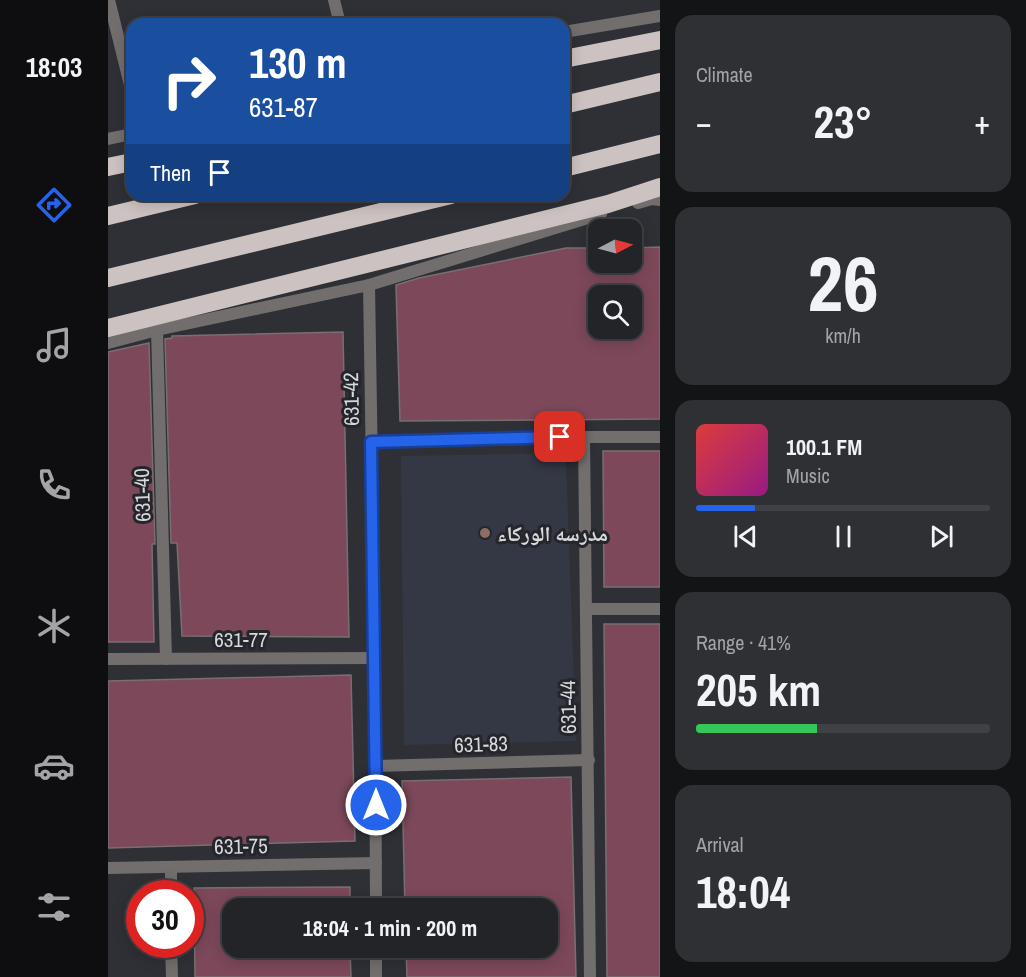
<!DOCTYPE html>
<meta charset="utf-8">
<style>
body{margin:0;font-family:"Archivo Narrow","Noto Naskh Arabic",sans-serif;background:#2e3034;color:#f1f3f6;height:100vh;display:flex;flex-direction:column;font-size:22px;white-space:nowrap}
*{box-sizing:border-box;margin:0}
p{font-size:20px;color:#a2a4a8}
.icon{flex:none;width:33px;height:33px;fill:none;stroke:currentColor;stroke-width:2;stroke-linecap:round;stroke-linejoin:round}
.map{position:relative;flex:1;overflow:hidden}
.drawer{display:flex;flex-direction:column;gap:15px;padding:15px;background:#131416;width:366px}
.drawer>*{flex:none}
.hud{position:absolute;left:18px;top:18px;width:444px;height:183px;border-radius:18px;box-shadow:0 3px 15px #0003,0 0 0 2px #3f4145;background:#1a4fa0;color:#fff;overflow:hidden}
.needle{width:39px;rotate:84deg}
.fabs{position:absolute;left:480px;top:219px;display:grid;gap:12px}
.fabs a{display:grid;place-items:center;width:54px;height:54px;border-radius:12px;background:#222428;box-shadow:0 3px 15px #0003,0 0 0 2px #3f4145;font-size:30px}
.speed{position:absolute;left:18px;top:880px;display:flex;gap:12px;font-size:30px;font-weight:700;text-align:center}
.speed>*{display:grid;place-content:center;width:78px;height:78px;border-radius:50%;background:#222428;box-shadow:0 3px 15px #0003,0 0 0 2px #3f4145;line-height:1}
.speed .limit{border:9px solid #d22;background:#fff;color:#111}
.pin{position:absolute;display:grid;place-items:center;width:51px;height:51px;color:#fff;margin:-26px;border-radius:12px;box-shadow:0 3px 9px #0006}
.me{position:absolute;width:66px;margin:-33px;rotate:0deg;stroke-linejoin:round;filter:drop-shadow(0 0 4px #0008)}
.turn{display:flex;align-items:center;gap:21px;height:126px;padding:0 24px;font-size:27px}
.turn .icon{width:78px;height:78px;stroke-width:2.5}
.turn b{display:block;font-size:42px;line-height:51px}
.then{display:flex;align-items:center;height:57px;padding:0 24px;background:#0003;gap:12px;font-size:22px}
.big{font-size:45px;font-weight:800;line-height:1.1}
.drawer .card{flex:1;display:flex;flex-direction:column;justify-content:center;gap:9px;min-width:0;padding:0 21px;border-radius:18px;background:#2e3034}
.drawer .dial{align-items:center;gap:0}
.dial b{font-size:78px;line-height:1}
.song{display:flex;align-items:center;gap:18px}
.cover{width:72px;height:72px;border-radius:9px;background:linear-gradient(135deg,hsl(0 70% 55%),hsl(310 70% 35%))}
.played{height:6px;border-radius:3px;background:linear-gradient(90deg,#2563eb 20%,#3f4145 20%)}
.keys{display:flex;justify-content:space-around;direction:ltr}
.heat{display:flex;justify-content:space-between;align-items:center;font-size:33px;direction:ltr}
.charge{height:9px;border-radius:4px;background:linear-gradient(90deg,#34c759 41%,#3f4145 0)}
.trip{position:absolute;left:114px;top:898px;width:336px;height:60px;border-radius:18px;background:#222428;box-shadow:0 3px 15px #0003,0 0 0 2px #3f4145;font-weight:800;line-height:60px;text-align:center}
main{display:flex;flex:1;min-height:0}
.tabs{display:flex;flex-direction:column;width:108px;justify-content:space-around;align-items:center;background:#0e0e10;color:#a2a4a8}
.tabs .icon{width:42px;height:42px}
.tabs .active{color:#2563eb}
.tabs b{font-size:27px;color:#f1f3f6}
.map>svg:first-child{display:block}
</style>
<main>
<nav class="tabs">
<b>18:03</b>
<svg class="icon active" aria-label="directions" viewBox="0 0 24 24"><path d="M12 3l9 9-9 9-9-9zM9 14v-3h6M13 9l2 2-2 2"/></svg>
<svg class="icon" aria-label="music" viewBox="0 0 24 24"><path d="M9 18V5l10-2v13"/><circle cx="6" cy="18" r="3"/><circle cx="16" cy="16" r="3"/></svg>
<svg class="icon" aria-label="phone" viewBox="0 0 24 24"><path d="M5 4h4l2 5-3 2q2 4 5 5l2-3 5 2v4C11 20 4 13 5 4z"/></svg>
<svg class="icon" aria-label="climate" viewBox="0 0 24 24"><path d="M12 3v18M4 7l16 10M4 17L20 7"/></svg>
<svg class="icon" aria-label="car" viewBox="0 0 24 24"><path d="M5 17H2v-5l4-1 3-4h7l3 4 3 1v5h-3M9 17h6M6 11h13"/><circle cx="7" cy="17" r="2"/><circle cx="17" cy="17" r="2"/></svg>
<svg class="icon" aria-label="filters" viewBox="0 0 24 24"><path d="M4 7h16M4 17h16"/><circle cx="9" cy="7" r="2"/><circle cx="15" cy="17" r="2"/></svg>
</nav>
<div class="map">
<svg width="552" height="977" viewBox="0 0 552 977">
<rect width="100%" height="100%" fill="#2e3036"/>
<polygon fill="#343844" points="451,453 458,460 468,741 296,745 293,456"/>
<g fill="#7c485a" stroke="#786f72" stroke-width="1.5" fill-rule="evenodd">
<path d="M552 247V419L292 421 288 285 311 278 458 248H490V262H524V248ZM490 296H524V328H490Z"/>
<polygon points="235,332 241,637 74,636 69,543 63,543 57,339 64,338 64,336"/>
<polygon points="41,343 47,544 44,544 46,642 0,642 0,352"/>
<polygon points="495,451 552,451 552,587 496,587"/>
<polygon points="496,624 552,624 552,977 499,977"/>
<polygon points="243,675 247,841 0,848 0,681"/>
<polygon points="463,777 468,977 299,977 298,948 440,948 440,909 297,909 294,781"/>
<polygon points="242,887 242,909 124,909 124,948 242,948 243,977 87,977 86,888"/>
</g>
<g fill="none" stroke-linecap="round" stroke-linejoin="round">
<g stroke="#726e6d" stroke-width="12">
<polyline points="1,0 24,93"/>
<polyline points="226,0 232,24"/>
<polyline points="456,32 552,16"/>
<polyline points="0,139 24,134"/>
<polyline points="530,203 544,199 552,200"/>
<polyline points="261,285 267,658 268,909"/>
<polyline points="49,330 58,659"/>
<polyline points="0,343 49,330 261,285 493,214"/>
<polyline points="476,437 482,977"/>
<polyline points="263,442 476,437 552,437"/>
<polyline points="478,609 552,609"/>
<polyline points="0,659 267,658"/>
<polyline points="267,766 481,760"/>
<polyline points="0,868 268,863"/>
<polyline points="63,868 63,894"/>
<polyline points="63,945 64,977"/>
<polyline points="268,948 268,977"/>
</g>
<g stroke="#ccc2c1" stroke-width="18">
<polyline points="456,59 552,40"/>
<polyline points="456,105 552,82"/>
<polyline points="0,167 24,162"/>
<polyline points="456,168 552,144"/>
<polyline points="0,216 87,195"/>
<polyline points="0,278 343,195"/>
<polyline points="0,328 500,204 552,187"/>
</g>
</g>
<g fill="none" stroke-linecap="round" stroke-linejoin="round">
<g stroke="#184099" stroke-width="15">
<polyline id="route" points="268,805 263,442 452,437"/>
</g>
<use href="#route" stroke="#2563eb" stroke-width="10"/>
</g>
<circle fill="#8d6e63" stroke="#24262c" stroke-width="2" cx="377" cy="533" r="6"/>
<g text-anchor="middle" dominant-baseline="central" stroke-width="6" stroke-linejoin="round" paint-order="stroke">
<g font-size="21" fill="#d7d8dc" stroke="#24262c">
<text transform="translate(243 399) rotate(-91)">631-42</text>
<text transform="translate(34 495) rotate(-92)">631-40</text>
<text x="133" y="639">631-77</text>
<text transform="translate(460 707) rotate(-91)">631-44</text>
<text transform="translate(373 744) rotate(-2)">631-83</text>
<text transform="translate(133 846) rotate(-1)">631-75</text>
</g>
<g font-size="21" font-weight="bold" fill="#d7d8dc" stroke="#24262c" text-anchor="start">
<text x="389" y="533">مدرسه الوركاء</text>
</g>
</g>
</svg>
<div class="fabs">
<a><svg class="needle" viewBox="-14 -14 28 28"><path d="M0-13l5 13h-10z" fill="#e53935"/><path d="M0 13l5-13h-10z" fill="#a2a4a8"/></svg></a>
<a><svg class="icon" aria-label="search" viewBox="0 0 24 24"><circle cx="10" cy="10" r="6"/><path d="M15 15l6 6"/></svg></a>
</div>
<div class="speed"><div class="limit">30</div></div>
<div class="pin" style="left:452px;top:437px;background:#d93025"><svg class="icon" aria-label="arrive" viewBox="0 0 24 24"><path d="M6 21V4h12l-3 4 3 4H6"/></svg></div>
<svg class="me" style="left:268px;top:805px" viewBox="-20 -20 40 40"><circle r="17" fill="#2563eb" stroke="#fff" stroke-width="3"/><path d="M0-11L8 9 0 5-8 9z" fill="#fff"/></svg>
<div class="trip">18:04 · 1 min · 200 m</div>
<div class="hud">
<div class="turn"><svg class="icon" aria-label="right" viewBox="0 0 24 24"><path d="M7 20v-9h11M14 6l5 5-5 5"/></svg><div><b>130 m</b>631-87</div></div>
<div class="then">Then<svg class="icon" aria-label="arrive" viewBox="0 0 24 24"><path d="M6 21V4h12l-3 4 3 4H6"/></svg></div>
</div>
</div>
<section class="drawer">
<div class="card"><p>Climate</p>
<div class="heat"><a>−</a><b class="big">23°</b><a>+</a></div>
</div>
<div class="card dial"><b>26</b><p>km/h</p></div>
<div class="card">
<div class="song"><i class="cover"></i><div><b>100.1 FM</b><p>Music</p></div></div>
<div class="played"></div>
<div class="keys"><svg class="icon" aria-label="previous" viewBox="0 0 24 24"><path d="M18 5L8 12l10 7zM5 5v14"/></svg><svg class="icon" aria-label="pause" viewBox="0 0 24 24"><path d="M8 5v14M16 5v14"/></svg><svg class="icon" aria-label="next" viewBox="0 0 24 24"><path d="M6 5l10 7-10 7zM19 5v14"/></svg></div>
</div>
<div class="card"><p>Range · 41%</p><b class="big">205 km</b><div class="charge"></div></div>
<div class="card"><p>Arrival</p><b class="big">18:04</b></div>
</section>
</main>
